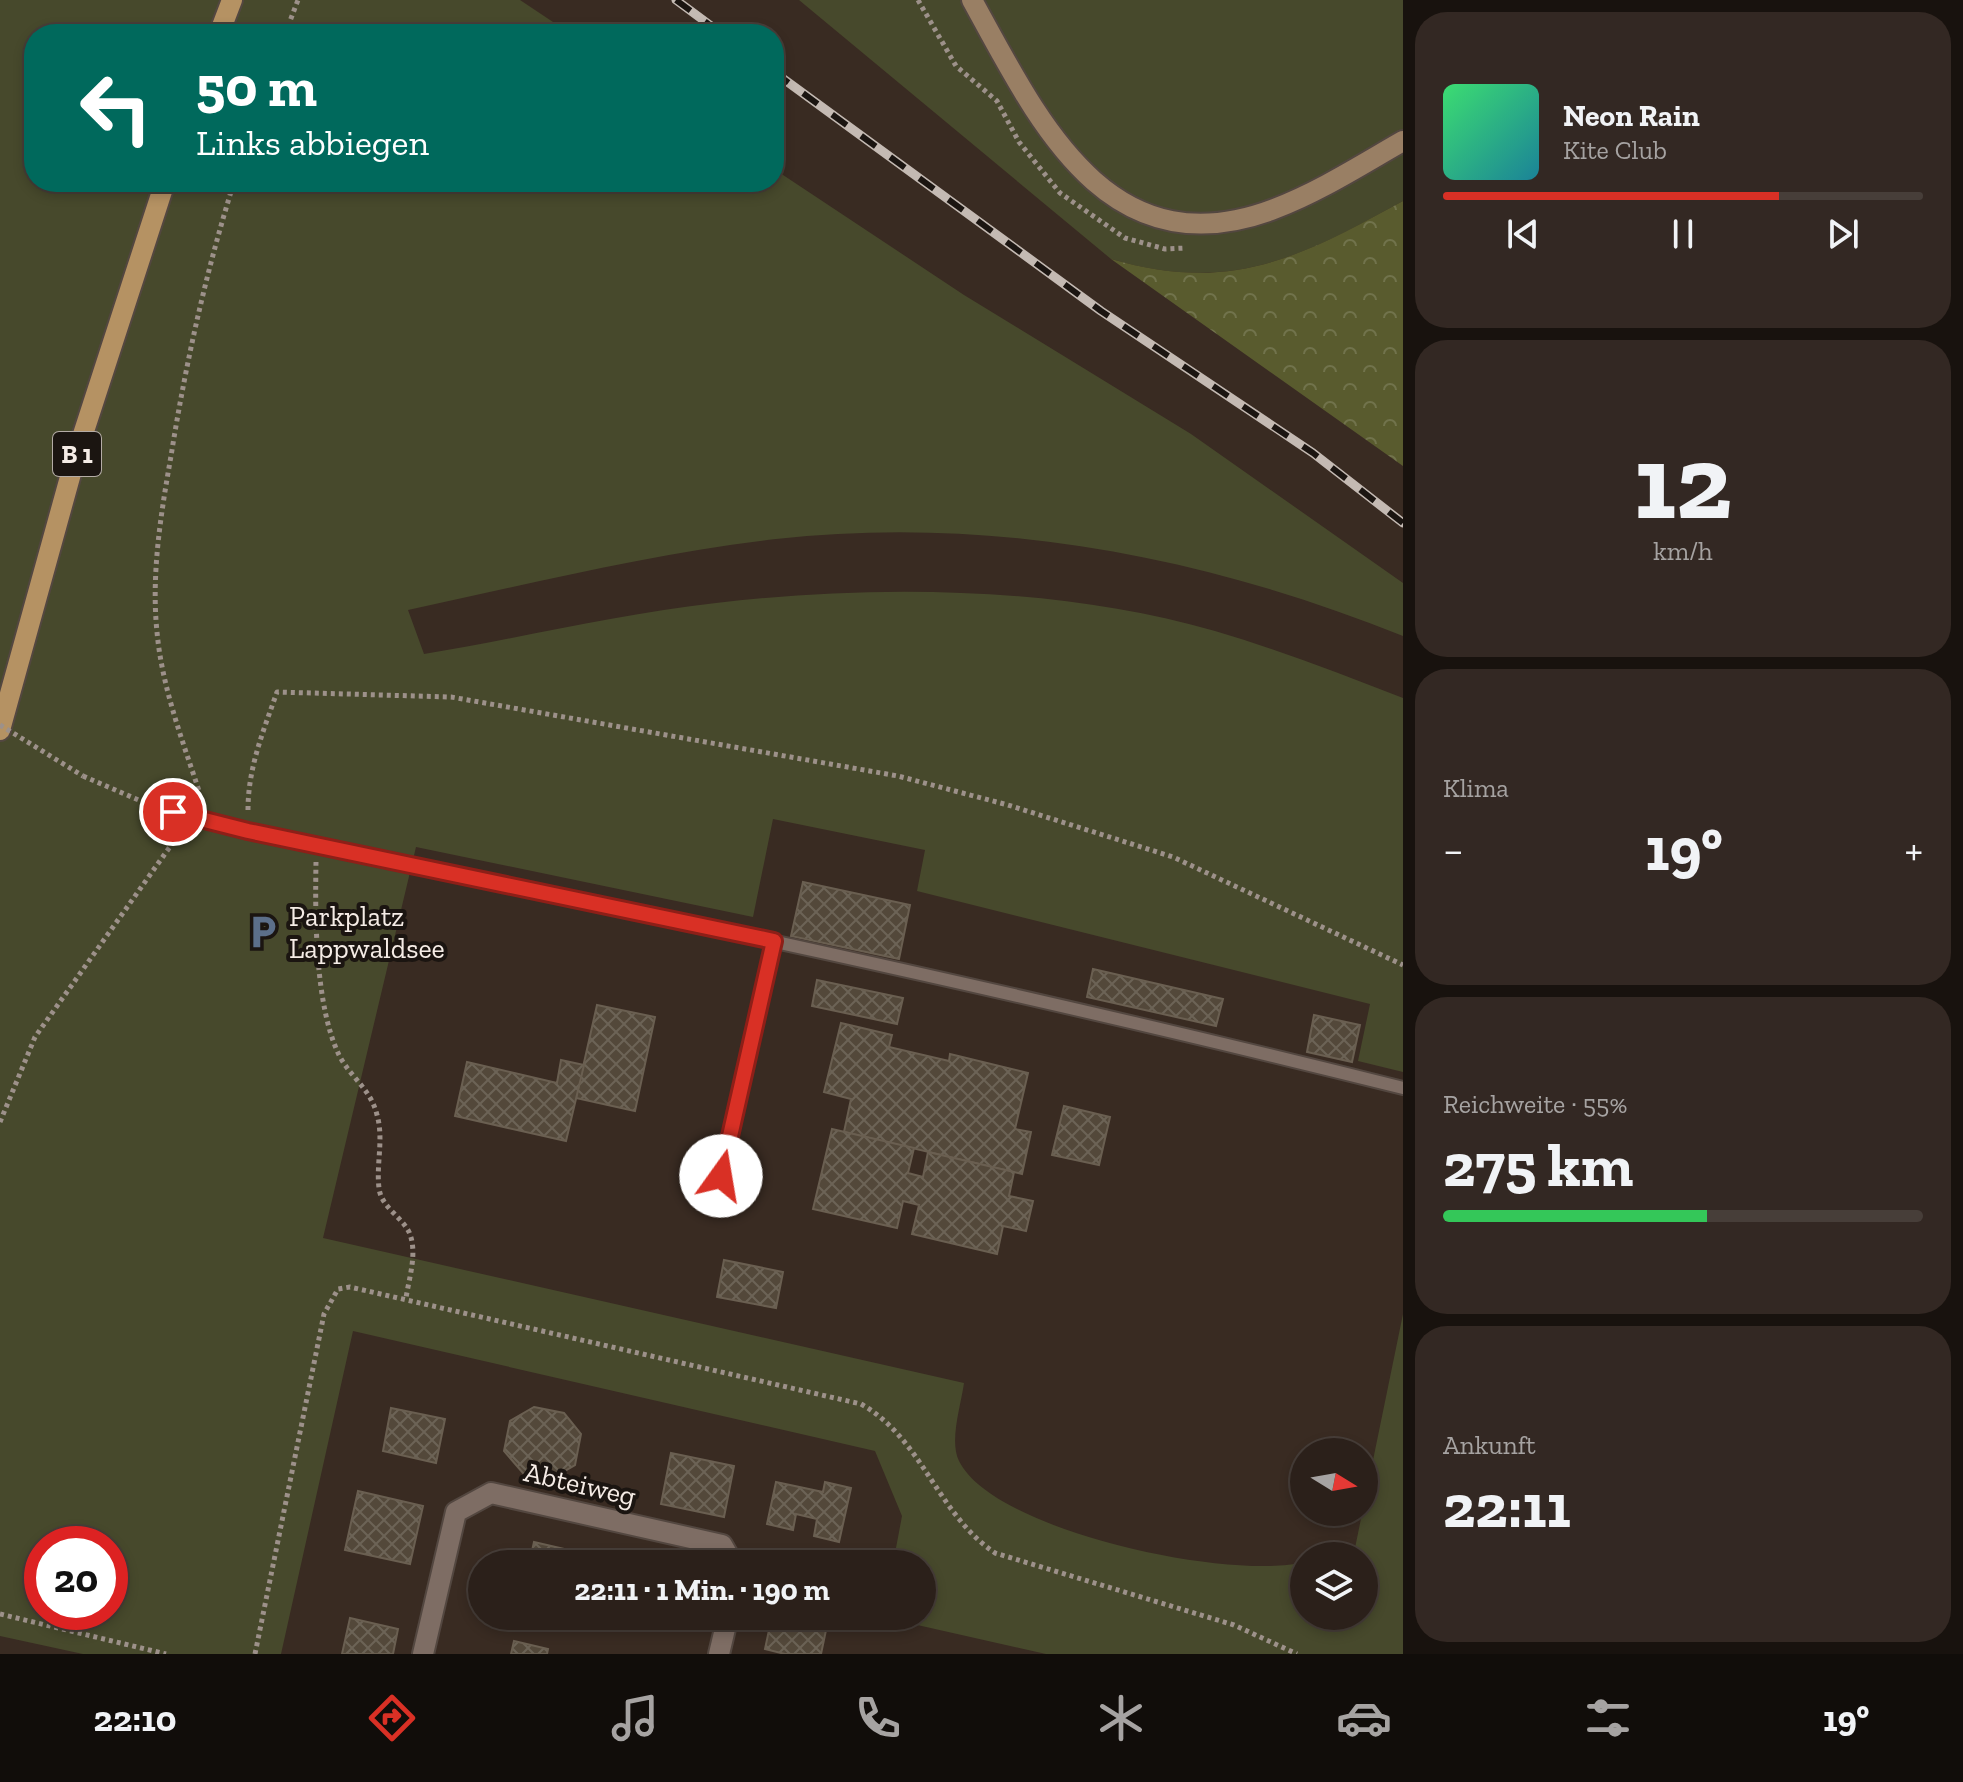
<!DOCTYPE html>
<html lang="de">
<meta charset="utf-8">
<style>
body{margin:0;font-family:"Zilla Slab",serif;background:#332823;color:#f1f3f6;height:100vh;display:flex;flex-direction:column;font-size:30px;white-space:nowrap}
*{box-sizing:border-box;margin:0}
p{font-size:26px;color:#a6a3a2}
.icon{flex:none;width:44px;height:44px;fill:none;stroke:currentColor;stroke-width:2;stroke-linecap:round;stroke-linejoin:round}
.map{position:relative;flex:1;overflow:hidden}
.details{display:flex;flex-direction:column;gap:12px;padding:12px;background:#18120e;width:560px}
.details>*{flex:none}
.guide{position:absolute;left:24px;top:24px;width:760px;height:168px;border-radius:32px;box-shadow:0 4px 12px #0003,0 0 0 2px #473e39;background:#00695c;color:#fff;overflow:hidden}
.needle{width:52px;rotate:101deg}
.buttons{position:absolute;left:1290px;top:1438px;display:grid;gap:16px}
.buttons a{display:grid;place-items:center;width:88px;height:88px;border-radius:50%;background:#2b201a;box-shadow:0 4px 12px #0003,0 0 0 2px #473e39;font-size:40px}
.speed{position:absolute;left:24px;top:1526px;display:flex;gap:16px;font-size:40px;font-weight:700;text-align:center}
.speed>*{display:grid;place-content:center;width:104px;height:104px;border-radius:50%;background:#2b201a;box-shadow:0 4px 12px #0003,0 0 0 2px #473e39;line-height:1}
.speed .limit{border:12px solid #d22;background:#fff;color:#111}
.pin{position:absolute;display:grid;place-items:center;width:68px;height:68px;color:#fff;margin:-34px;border:4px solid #fff;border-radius:50%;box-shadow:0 2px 8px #0007}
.me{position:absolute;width:88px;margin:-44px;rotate:13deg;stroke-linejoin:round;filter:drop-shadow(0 0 6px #0008)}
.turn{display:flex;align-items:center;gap:28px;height:168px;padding:0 40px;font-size:36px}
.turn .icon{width:104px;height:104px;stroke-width:2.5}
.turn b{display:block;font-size:56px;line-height:68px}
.big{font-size:60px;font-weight:700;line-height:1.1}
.details .widget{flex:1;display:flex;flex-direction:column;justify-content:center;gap:12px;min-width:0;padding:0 28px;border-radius:32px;background:#332823}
.details .dial{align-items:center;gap:0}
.dial b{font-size:104px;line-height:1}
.song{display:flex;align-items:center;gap:24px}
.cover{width:96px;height:96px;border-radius:12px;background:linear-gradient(135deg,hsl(140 70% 55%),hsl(190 70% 35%))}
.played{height:8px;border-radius:4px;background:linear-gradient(90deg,#d93025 70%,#473e39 70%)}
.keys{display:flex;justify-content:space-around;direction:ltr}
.heat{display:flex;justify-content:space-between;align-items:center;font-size:44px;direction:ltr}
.charge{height:12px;border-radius:6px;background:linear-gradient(90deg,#34c759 55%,#473e39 0)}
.trip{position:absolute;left:468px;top:1550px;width:468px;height:80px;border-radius:40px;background:#2b201a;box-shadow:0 4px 12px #0003,0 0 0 2px #473e39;font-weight:700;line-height:80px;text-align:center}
.menu{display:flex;height:128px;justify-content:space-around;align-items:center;background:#110d0a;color:#a6a3a2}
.menu .icon{width:56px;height:56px}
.menu .active{color:#d93025}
.menu b{font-size:36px;color:#f1f3f6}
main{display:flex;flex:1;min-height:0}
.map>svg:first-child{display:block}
</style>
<main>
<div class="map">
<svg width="1403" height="1654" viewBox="0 0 1403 1654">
<defs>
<pattern id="forest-crowns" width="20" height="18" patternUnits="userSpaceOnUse" patternTransform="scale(2)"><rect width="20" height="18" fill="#595b2e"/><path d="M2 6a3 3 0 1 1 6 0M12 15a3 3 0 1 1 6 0" fill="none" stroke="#71734c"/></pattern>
<pattern id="building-cross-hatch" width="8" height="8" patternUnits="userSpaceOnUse" patternTransform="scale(2)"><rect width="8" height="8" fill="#53483a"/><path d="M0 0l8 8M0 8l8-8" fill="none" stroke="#6c6356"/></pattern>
</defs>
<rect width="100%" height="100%" fill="#392b22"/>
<g fill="#47492c" fill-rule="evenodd">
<path d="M0 0H520L571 34H34V182H774V169L964 295 1191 434 1403 583V636C1204 556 991 515 776 539 652 553 530 584 408 610L424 654C521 638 618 614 716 603 878 584 1056 586 1215 631 1279 650 1341 674 1403 698V1072L1358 1061 1370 1004 917 891 925 850 773 819 753 917 416 847 323 1238 964 1383C961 1405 949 1441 959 1461 994 1532 1233 1581 1304 1562V1616H1364V1556H1326L1355 1548 1403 1314V1654H1046L882 1617 922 1616V1564H893L902 1516 875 1451 353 1331 281 1654H83L0 1636ZM42 1544H110V1612H42Z"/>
<path d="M799 0H1403V201C1300 258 1230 294 1111 259Z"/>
</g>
<path fill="url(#forest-crowns)" d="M1403 201V466L1111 259C1231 294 1299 258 1403 201Z"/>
<g fill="url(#building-cross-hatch)" stroke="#6a5f51" stroke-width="2">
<polygon points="803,882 910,905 899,959 791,936"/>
<polygon points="1093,969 1223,999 1216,1026 1087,997"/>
<polygon points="817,980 903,998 897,1024 812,1006"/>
<polygon points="597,1005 655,1017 635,1111 576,1098"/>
<polygon points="1314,1015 1360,1025 1352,1062 1307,1052"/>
<polygon points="841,1023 892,1035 889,1047 949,1061 950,1054 1028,1073 1015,1129 1031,1132 1022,1174 844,1132 851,1099 824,1092"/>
<polygon points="561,1060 584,1065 566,1141 455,1116 467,1062 557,1083"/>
<polygon points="1064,1106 1110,1117 1099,1165 1052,1155"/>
<polygon points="832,1129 914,1148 908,1173 923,1177 928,1152 1014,1172 1009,1196 1033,1201 1026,1231 1003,1226 997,1254 912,1234 919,1205 903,1201 897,1228 813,1209"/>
<polygon points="724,1260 783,1272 776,1308 717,1297"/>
<polygon points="534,1407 564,1413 581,1434 575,1465 551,1479 523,1473 504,1451 510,1421"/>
<polygon points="391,1408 445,1419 436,1463 383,1451"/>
<polygon points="671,1453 734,1466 724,1517 661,1504"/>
<polygon points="776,1482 823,1492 825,1482 851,1488 839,1542 814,1536 817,1519 796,1514 793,1530 767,1524"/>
<polygon points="358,1491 423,1506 410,1564 345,1550"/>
<polygon points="534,1542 573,1551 570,1564 529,1564"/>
<polygon points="640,1557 677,1564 638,1564"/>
<polygon points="662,1616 689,1616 687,1626 661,1621"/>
<polygon points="772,1616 829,1616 821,1654 785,1654 765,1649"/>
<polygon points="350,1618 398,1629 393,1654 342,1654"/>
<polygon points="514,1641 548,1649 547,1654 511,1654"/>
</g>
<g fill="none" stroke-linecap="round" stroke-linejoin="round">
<g stroke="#534740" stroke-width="16">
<g id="service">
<path d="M173 812 248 831C634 910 1020 992 1403 1088"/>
<polyline points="721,1176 774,941"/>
</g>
</g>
<g stroke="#534740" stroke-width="24">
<g id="minor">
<polyline points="423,1654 456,1512 491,1493 722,1545 733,1564"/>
<polyline points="719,1654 728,1616"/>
</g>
</g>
<g stroke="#534740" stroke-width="24">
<path id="secondary" d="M972 0C1038 120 1108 272 1274 209 1319 192 1361 165 1403 141"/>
</g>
<g stroke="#534740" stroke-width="24">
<g id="primary">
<polyline points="219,34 232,0"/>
<polyline points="0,730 75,459 165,182"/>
</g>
</g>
<g stroke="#9d918a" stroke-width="5" stroke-dasharray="4 4" stroke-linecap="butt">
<polyline points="918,0 956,66 997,101 1019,142 1060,193 1125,238 1165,249 1186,248"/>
<polyline points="285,34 298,0"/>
<polyline points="83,776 157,808"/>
<path d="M198 798 199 791C182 739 162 687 157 632 151 574 161 513 171 456 186 362 206 272 234 182"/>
<path d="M248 810C248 768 263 732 277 692L451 697 898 776 1008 805 1173 857 1403 965"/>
<path d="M316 862C315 917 315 1005 339 1055 350 1077 371 1089 377 1115 384 1139 376 1164 379 1188 381 1207 401 1216 409 1232 418 1252 409 1278 406 1298"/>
<polyline points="0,1122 35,1037 179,834"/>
<polyline points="0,1614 166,1654"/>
<path d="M255 1654 324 1314 338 1289 350 1287 861 1404C923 1439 937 1514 995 1553L1234 1625 1297 1654"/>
</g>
<use href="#service" stroke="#7e6d64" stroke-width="12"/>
<use href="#minor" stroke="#7e6d64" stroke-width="20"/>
<use href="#secondary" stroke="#997f64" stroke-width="20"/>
<use href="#primary" stroke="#b59263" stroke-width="20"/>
<g stroke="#c4bab3" stroke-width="9">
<g id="rail">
<polyline points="676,0 722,34"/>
<polyline points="774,72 1101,311 1313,453 1403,523"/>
</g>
</g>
<use href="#rail" stroke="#1b1511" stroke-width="6" stroke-dasharray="18" stroke-linecap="butt"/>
<polyline stroke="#9d918a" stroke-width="5" stroke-dasharray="4 4" stroke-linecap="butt" points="0,725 83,776"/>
</g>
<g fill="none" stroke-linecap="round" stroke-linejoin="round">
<g stroke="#8d1f18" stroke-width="20">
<polyline id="route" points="173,812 248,831 774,941 721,1176"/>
</g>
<use href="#route" stroke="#d93025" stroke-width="14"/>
</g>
<defs>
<g id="parking-bare" transform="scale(2.76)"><path d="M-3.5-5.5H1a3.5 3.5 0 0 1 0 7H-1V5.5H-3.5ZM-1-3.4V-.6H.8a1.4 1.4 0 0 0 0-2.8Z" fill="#5c6f8a" stroke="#1b1511" stroke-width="2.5" paint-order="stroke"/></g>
</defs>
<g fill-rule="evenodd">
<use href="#parking-bare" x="263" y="932"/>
</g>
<g text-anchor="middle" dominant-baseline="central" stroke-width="8" stroke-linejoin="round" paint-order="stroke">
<rect fill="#1b1511" stroke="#b4aca6" stroke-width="2" x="53" y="432" width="48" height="44" rx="6"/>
<g font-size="26" font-weight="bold" fill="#f5ece6">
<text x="77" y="454">B 1</text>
</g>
<g font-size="28" fill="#f5ece6" stroke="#1b1511" text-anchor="start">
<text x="289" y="916">Parkplatz<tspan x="289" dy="32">Lappwaldsee</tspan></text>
</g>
<g font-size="28" fill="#f5ece6" stroke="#1b1511">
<text transform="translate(580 1484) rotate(13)">Abteiweg</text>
</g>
</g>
</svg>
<div class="buttons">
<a><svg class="needle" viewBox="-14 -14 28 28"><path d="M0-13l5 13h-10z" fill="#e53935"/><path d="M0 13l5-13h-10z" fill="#a6a3a2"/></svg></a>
<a><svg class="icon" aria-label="layers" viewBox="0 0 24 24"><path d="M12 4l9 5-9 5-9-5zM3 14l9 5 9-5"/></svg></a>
</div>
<div class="speed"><div class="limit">20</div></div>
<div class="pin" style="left:173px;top:812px;background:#d93025"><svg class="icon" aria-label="arrive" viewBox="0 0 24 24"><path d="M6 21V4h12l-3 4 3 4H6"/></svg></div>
<svg class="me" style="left:721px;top:1176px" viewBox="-20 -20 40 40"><circle r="19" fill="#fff"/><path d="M0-13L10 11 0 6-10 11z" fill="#d93025"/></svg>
<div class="trip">22:11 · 1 Min. · 190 m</div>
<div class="guide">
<div class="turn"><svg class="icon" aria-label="left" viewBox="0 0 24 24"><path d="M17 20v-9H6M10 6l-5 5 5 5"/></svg><div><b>50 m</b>Links abbiegen</div></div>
</div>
</div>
<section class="details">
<div class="widget">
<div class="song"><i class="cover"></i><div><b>Neon Rain</b><p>Kite Club</p></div></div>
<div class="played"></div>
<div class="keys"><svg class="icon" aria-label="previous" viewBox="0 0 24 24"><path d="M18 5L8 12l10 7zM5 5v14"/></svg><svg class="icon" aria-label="pause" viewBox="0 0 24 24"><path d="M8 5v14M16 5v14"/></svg><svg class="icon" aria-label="next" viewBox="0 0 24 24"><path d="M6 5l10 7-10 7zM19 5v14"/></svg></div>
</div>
<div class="widget dial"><b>12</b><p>km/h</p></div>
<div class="widget"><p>Klima</p>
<div class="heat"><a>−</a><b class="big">19°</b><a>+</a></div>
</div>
<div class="widget"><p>Reichweite · 55%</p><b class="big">275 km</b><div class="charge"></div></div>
<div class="widget"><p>Ankunft</p><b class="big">22:11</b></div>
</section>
</main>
<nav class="menu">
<b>22:10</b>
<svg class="icon active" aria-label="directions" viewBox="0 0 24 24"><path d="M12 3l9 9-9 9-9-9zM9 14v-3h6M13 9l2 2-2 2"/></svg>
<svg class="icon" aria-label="music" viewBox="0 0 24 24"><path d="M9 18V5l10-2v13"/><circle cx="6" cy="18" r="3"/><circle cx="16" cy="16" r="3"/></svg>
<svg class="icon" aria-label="phone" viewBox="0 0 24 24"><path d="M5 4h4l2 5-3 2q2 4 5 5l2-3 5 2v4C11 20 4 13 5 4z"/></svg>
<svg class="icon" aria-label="climate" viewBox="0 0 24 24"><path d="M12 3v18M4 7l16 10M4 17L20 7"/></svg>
<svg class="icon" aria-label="car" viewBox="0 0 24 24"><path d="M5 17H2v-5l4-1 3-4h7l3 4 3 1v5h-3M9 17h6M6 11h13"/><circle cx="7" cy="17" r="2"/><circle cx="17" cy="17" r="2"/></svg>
<svg class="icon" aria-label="filters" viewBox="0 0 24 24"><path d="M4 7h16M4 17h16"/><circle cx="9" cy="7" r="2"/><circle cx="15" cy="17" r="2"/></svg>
<b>19°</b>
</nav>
